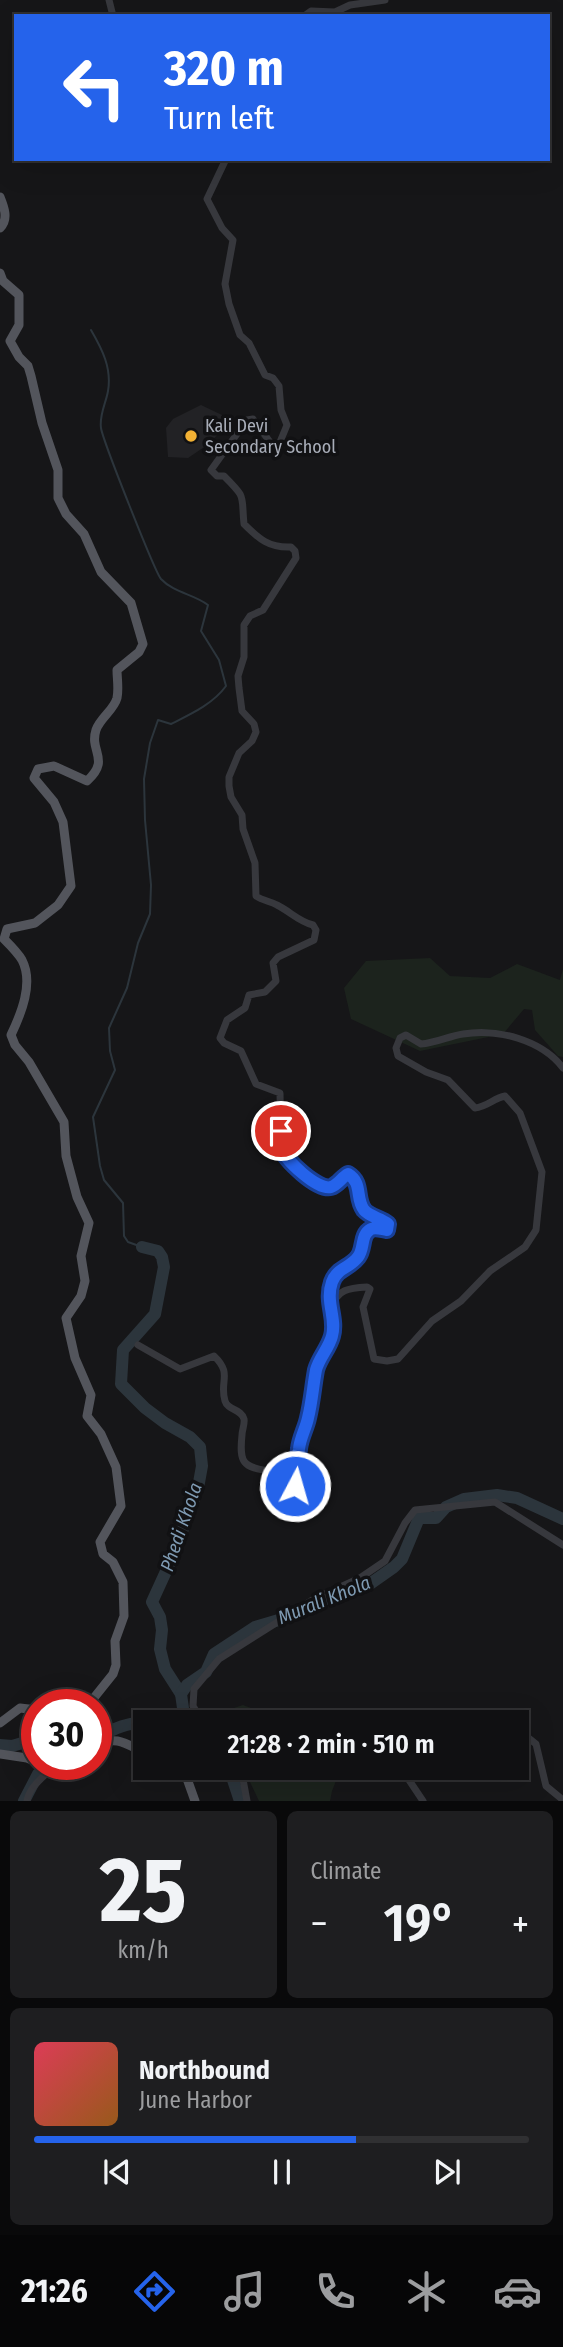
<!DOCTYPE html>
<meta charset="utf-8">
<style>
body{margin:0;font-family:"Fira Sans Condensed",sans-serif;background:#1e1e20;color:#f1f3f6;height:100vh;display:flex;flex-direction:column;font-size:26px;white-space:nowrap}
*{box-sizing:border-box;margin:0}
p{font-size:23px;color:#9c9d9f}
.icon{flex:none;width:38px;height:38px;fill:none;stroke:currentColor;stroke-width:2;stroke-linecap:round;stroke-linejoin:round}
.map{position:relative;height:1801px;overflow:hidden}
.side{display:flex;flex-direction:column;gap:10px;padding:10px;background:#09090a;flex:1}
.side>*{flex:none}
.banner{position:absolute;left:14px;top:14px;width:536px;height:147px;border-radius:0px;box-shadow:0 7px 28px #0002,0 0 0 2px #303032;background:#2563eb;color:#fff;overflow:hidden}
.speed{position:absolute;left:21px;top:1689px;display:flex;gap:14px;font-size:35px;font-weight:700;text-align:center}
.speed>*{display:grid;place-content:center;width:91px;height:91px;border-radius:50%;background:#101012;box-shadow:0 7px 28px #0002,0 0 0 2px #303032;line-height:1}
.speed .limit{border:10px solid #d22;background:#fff;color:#111}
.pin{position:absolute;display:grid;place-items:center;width:60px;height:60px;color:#fff;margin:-30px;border:4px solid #fff;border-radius:50%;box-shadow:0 2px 7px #0007}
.me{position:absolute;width:77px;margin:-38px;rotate:6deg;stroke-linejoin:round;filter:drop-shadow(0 0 5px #0008)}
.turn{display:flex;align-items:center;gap:24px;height:147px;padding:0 35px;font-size:32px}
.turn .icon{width:91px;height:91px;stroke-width:2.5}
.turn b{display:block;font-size:49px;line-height:60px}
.big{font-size:52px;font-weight:600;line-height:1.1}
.side .widget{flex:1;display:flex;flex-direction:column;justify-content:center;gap:10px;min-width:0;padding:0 24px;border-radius:10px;background:#1e1e20}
.side .dial{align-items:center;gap:0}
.dial b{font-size:91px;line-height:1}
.song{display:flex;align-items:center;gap:21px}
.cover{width:84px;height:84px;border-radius:10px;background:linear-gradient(135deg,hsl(350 70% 55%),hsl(30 70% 35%))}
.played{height:7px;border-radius:4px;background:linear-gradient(90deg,#2563eb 65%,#303032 65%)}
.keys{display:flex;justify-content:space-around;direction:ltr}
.heat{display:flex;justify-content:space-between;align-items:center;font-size:38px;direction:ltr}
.side .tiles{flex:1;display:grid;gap:10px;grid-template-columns:1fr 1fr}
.widget:last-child{grid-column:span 2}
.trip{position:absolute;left:133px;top:1710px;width:396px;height:70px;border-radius:0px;background:#101012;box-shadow:0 7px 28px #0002,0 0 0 2px #303032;font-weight:600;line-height:70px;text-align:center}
.tab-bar{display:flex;height:112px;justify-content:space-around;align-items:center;background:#060607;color:#9c9d9f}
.tab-bar .icon{width:49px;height:49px}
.tab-bar .active{color:#2563eb}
.tab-bar b{font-size:32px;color:#f1f3f6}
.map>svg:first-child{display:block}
</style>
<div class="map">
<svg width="563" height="1801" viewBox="0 0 563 1801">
<rect width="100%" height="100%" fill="#161618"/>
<polygon fill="#222225" points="201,405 222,415 224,427 210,443 188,458 168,457 166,428 173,419"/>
<g fill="#1c231d">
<polygon points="430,958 450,976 490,978 517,964 560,980 563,969 563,1057 558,1056 535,1030 532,1010 524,1009 503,1034 420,1051 351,1019 344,988 366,961"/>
<path d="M243 1705C262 1713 281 1713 300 1722H228L226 1714 228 1710Z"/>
<polygon points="249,1768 341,1768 332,1791 330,1801 259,1801 250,1782"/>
</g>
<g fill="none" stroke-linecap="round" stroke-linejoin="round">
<g stroke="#2c353c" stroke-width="2">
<path d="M91 330C102 349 112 368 108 391 106 403 99 415 101 428 103 441 155 572 161 579 174 593 194 594 208 605L201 631 219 660 226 686C213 704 191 714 171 724L158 720 150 743 144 779 145 820 151 885 150 914 138 943 127 988 109 1028 110 1051 115 1070 93 1117 100 1166 104 1180 123 1203 124 1236 128 1242 142 1247"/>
<polyline points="0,1748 22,1747 29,1743 37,1722"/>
</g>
<g stroke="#2c353c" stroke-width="12">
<polyline points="142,1247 158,1251 162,1257 164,1267 155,1314 123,1350 121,1384 145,1408 165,1423 190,1437 200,1447 202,1466 198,1488 173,1556 152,1602 160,1617 162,1630 160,1649 165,1669 181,1694"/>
<polyline points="185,1722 181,1694 187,1685 206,1672 214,1654 255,1627 282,1619 348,1589 367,1586 394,1567 402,1559 419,1518 436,1518 446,1507 464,1499 497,1495 517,1498 563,1519"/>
<path d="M96 1738C110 1731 130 1720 145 1724"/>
<polyline points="0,1745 12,1746 29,1741 37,1721"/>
<polyline points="229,1768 240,1801"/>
<polyline points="24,1801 38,1774 50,1764"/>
</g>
<g stroke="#37383d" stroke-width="7">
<polyline points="109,0 113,16"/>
<polyline points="304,16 311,11 335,12 350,5 385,0"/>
<path d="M332 1308C336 1289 350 1288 367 1287L370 1289 363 1307 374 1359 387 1361 398 1359 432 1321 461 1301 490 1271 525 1247 536 1230 542 1172 520 1113 505 1096C494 1098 487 1107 475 1108L448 1080 426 1072 398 1056 396 1048 400 1038 406 1035 421 1044C436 1043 449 1036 463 1034 497 1028 542 1040 563 1068"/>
<path d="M138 1345 180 1369 214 1356C233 1374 219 1381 225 1401 228 1411 241 1408 244 1419 245 1424 242 1430 242 1435 239 1463 243 1467 269 1471L273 1483 272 1507 284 1516 293 1517 298 1513 295 1486 300 1465 299 1446 309 1416 316 1367 332 1336 333 1326 329 1300 332 1282 340 1269 351 1266 360 1255 363 1249V1238L368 1231 374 1228 386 1230 388 1224C381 1219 370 1217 364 1210 355 1198 363 1183 348 1174 337 1178 337 1187 322 1187L290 1162 281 1147 280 1093 256 1084 241 1051 224 1043 220 1038 227 1020 245 1008 249 995 265 992 276 981 273 963 278 957 314 940 316 930 313 925C298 921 291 912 277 905 270 901 263 901 256 896L255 863 243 829 242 815 231 797 229 786V777L239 753 252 741 256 732 254 724 242 711 239 688 238 676 244 657V625L250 616 263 610 296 558 295 551 291 547C269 548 259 539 244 524 241 494 247 499 224 476H217L211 470 247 420 253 419 270 442 274 444 280 442 287 425 281 410 279 386 273 378 265 375 249 343 240 335 229 304 225 284 233 240 222 228 207 199 226 159"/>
<polyline points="203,1722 193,1706 194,1689 219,1659 314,1599 360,1578 385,1561 405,1523 415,1510 495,1502 563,1545"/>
<polyline points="490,1722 503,1717 509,1722"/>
<polyline points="516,1728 536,1744 546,1786 563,1800"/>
<polyline points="238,1768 242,1774 247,1801"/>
<polyline points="401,1768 423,1801"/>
<polyline points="429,1768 430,1770 440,1768"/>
<path d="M27 1801C29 1788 41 1779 50 1770"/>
</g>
<g stroke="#53555c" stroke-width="9">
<path d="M0 197C4 207 9 219 0 228"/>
<path d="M0 273 3 281 19 295V325L10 341 19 357 28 366 31 376 42 423 58 470V498L66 514 84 534 101 572 131 603 143 644 139 652 117 670C117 678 119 689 117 698 114 710 100 718 96 730 89 752 111 759 87 781L54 766 38 769 34 778 54 802 63 822 71 886 58 905 35 923 7 929 4 939C10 945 18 953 22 960 34 983 21 1014 11 1035L15 1045 29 1062 64 1122 66 1156 77 1197 89 1223 81 1256 85 1281 81 1296 66 1318 75 1358 91 1395 87 1416 101 1434 116 1467 121 1506 100 1542 103 1554 113 1562 123 1582 124 1616 115 1641 116 1665 113 1674 89 1704"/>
<polyline points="0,1723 20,1708 37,1710"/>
<path d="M96 1745C117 1735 126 1744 145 1753"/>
<polyline points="0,1754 27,1758 37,1762"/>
<polyline points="40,1764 50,1770 59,1764"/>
<polyline points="179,1768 185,1773 195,1801"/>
</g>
</g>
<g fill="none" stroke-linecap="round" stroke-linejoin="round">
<g stroke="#184099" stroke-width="18">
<path id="route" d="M281 1131C281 1136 280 1143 281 1148 285 1160 318 1191 331 1187 338 1185 342 1177 348 1174 363 1183 355 1198 364 1210 370 1217 381 1218 388 1224L387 1230C381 1229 376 1227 371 1229 360 1235 365 1248 358 1257 350 1268 337 1268 332 1282 325 1302 337 1318 332 1336 329 1348 319 1358 316 1370 313 1386 312 1402 308 1418 306 1428 300 1438 299 1449 297 1463 299 1471 295 1486"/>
</g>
<use href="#route" stroke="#2563eb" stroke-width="12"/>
</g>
<circle fill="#f2b134" stroke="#111113" stroke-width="2.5" cx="191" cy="436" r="7"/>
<g text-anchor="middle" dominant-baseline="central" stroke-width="7" stroke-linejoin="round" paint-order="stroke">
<g font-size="18" fill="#a8adb8" stroke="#111113" text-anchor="start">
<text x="205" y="426">Kali Devi<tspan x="205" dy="21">Secondary School</tspan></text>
</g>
<g font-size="19" font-style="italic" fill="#7f9bb3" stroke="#111113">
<text transform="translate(181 1527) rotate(-71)">Phedi Khola</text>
<text transform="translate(324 1600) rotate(-22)">Murali Khola</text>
</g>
</g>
</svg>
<div class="speed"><div class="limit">30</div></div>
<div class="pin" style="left:281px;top:1131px;background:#d93025"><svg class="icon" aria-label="arrive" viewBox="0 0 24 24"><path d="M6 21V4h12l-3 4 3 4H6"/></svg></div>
<svg class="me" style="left:295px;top:1486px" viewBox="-20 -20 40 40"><circle r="17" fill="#2563eb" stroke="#fff" stroke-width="3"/><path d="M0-11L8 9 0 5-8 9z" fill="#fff"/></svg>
<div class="trip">21:28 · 2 min · 510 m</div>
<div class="banner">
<div class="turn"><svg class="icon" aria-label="left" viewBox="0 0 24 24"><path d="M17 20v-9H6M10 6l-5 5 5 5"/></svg><div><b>320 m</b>Turn left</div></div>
</div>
</div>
<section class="side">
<div class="tiles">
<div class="widget dial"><b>25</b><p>km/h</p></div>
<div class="widget"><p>Climate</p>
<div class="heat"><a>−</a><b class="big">19°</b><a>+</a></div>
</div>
<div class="widget">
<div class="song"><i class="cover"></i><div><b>Northbound</b><p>June Harbor</p></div></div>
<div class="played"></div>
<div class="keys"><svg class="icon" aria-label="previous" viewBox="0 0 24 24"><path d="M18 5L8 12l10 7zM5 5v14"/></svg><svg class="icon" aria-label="pause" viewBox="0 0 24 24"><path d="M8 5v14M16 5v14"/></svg><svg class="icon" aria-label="next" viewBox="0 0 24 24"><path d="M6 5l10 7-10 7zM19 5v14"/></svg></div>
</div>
</div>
</section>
<nav class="tab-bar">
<b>21:26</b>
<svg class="icon active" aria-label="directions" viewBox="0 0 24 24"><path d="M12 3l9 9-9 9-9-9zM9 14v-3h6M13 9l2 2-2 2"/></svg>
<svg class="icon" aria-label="music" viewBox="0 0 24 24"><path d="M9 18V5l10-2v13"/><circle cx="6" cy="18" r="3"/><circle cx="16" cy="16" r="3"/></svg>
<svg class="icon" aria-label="phone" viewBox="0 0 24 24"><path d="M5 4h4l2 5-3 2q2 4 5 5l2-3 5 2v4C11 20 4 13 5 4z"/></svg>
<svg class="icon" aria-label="climate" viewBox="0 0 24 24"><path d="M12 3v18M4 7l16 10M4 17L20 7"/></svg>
<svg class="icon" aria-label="car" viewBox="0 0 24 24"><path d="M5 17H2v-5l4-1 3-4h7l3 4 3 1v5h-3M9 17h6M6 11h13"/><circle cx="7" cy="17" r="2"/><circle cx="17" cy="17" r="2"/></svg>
</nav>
